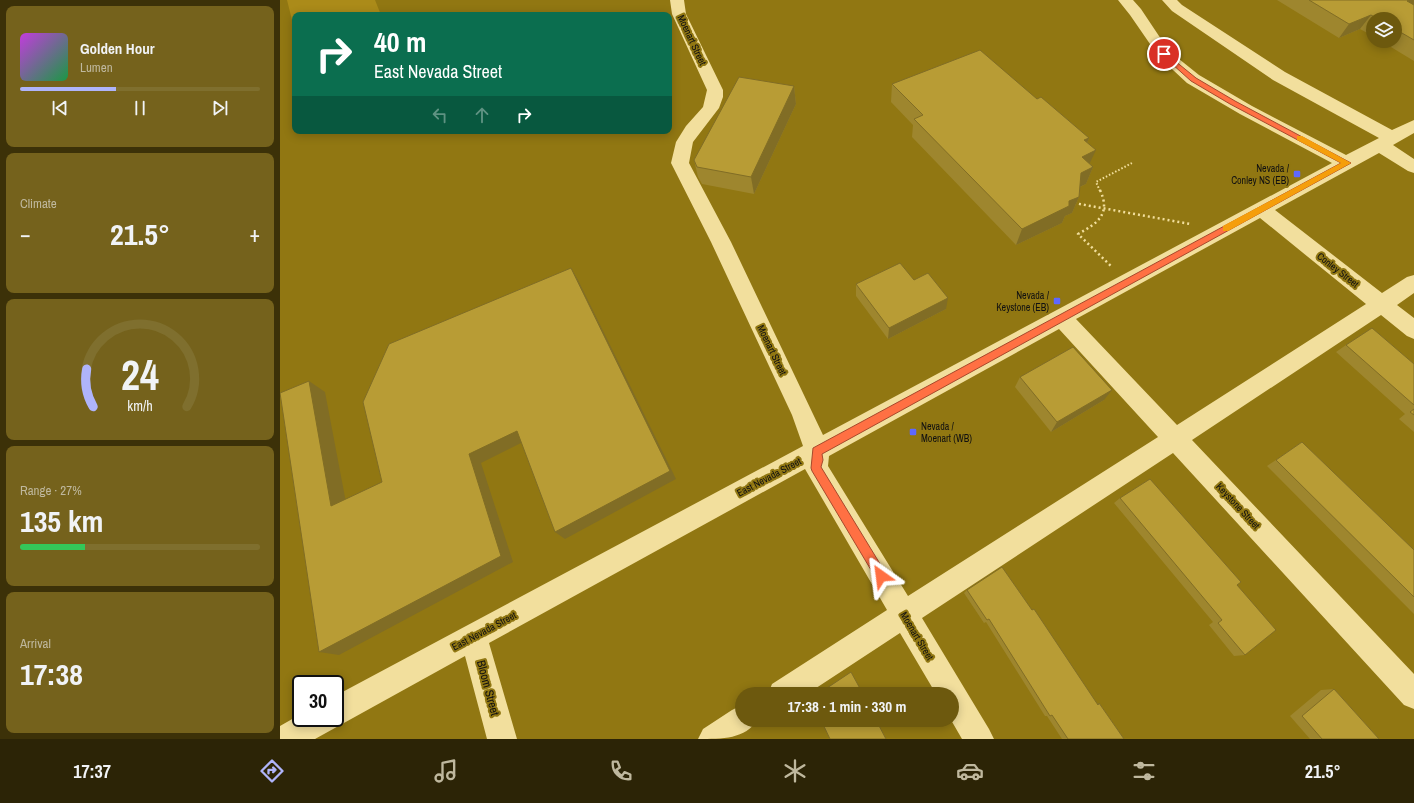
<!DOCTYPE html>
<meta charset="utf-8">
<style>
body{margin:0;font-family:"Archivo Narrow",sans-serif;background:#75621c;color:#f1f3f6;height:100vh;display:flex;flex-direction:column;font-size:15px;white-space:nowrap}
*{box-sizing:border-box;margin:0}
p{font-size:13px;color:#bfb89e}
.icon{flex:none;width:22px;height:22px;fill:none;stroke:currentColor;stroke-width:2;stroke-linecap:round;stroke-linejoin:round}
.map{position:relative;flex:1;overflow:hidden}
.details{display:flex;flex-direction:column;gap:6px;padding:6px;background:#3c3108;width:280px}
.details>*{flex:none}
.guide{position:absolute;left:12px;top:12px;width:380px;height:122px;border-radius:8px;box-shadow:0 2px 10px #0003;background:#0b6e4f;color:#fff;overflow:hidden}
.tools{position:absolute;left:1086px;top:12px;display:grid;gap:8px}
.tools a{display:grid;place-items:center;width:36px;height:36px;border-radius:50%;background:#6d590e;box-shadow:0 2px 10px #0003;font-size:20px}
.speed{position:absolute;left:12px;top:675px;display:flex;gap:8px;font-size:20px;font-weight:700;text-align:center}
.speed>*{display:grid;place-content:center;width:52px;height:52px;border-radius:50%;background:#6d590e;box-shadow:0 2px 10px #0003;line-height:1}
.speed .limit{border:2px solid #111;border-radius:6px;background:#fff;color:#111}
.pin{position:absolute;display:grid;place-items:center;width:34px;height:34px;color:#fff;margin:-17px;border:2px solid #fff;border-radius:50%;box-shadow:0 1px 4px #0007}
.me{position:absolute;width:44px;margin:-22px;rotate:329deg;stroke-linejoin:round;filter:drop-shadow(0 0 3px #0008)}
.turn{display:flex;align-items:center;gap:14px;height:84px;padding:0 16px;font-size:18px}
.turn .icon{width:52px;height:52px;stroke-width:2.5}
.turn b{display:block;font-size:28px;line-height:34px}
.lanes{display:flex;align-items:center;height:38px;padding:0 16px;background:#0003;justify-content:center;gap:20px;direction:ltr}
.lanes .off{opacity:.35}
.big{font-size:30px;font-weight:700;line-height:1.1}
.details .tile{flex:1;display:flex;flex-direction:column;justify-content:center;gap:6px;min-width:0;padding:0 14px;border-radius:8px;background:#75621c}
.details .dial{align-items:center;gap:0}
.dial svg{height:104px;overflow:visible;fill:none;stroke:#7f6f2e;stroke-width:7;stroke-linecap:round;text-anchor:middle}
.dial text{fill:#f1f3f6;stroke:none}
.song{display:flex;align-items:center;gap:12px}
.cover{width:48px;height:48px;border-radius:6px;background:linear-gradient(135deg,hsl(290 70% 55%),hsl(140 70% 35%))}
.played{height:4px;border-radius:2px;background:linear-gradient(90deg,#afb4fa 40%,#7f6f2e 40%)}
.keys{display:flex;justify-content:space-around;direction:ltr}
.heat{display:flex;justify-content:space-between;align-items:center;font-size:22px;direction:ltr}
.charge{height:6px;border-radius:3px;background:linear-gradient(90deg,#34c759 27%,#7f6f2e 0)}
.trip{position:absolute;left:455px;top:687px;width:224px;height:40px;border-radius:20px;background:#6d590e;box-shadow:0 2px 10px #0003;font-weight:700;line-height:40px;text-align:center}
.menu{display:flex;height:64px;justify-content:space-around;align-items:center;background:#2c2406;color:#bfb89e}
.menu .icon{width:28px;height:28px}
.menu .on{color:#afb4fa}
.menu b{font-size:18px;color:#f1f3f6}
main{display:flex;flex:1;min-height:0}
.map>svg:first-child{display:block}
</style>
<main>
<section class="details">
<div class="tile">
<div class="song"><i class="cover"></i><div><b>Golden Hour</b><p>Lumen</p></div></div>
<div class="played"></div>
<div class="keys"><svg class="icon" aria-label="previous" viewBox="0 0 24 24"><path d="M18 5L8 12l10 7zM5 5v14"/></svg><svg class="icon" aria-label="pause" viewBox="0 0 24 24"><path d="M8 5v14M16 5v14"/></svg><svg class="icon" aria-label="next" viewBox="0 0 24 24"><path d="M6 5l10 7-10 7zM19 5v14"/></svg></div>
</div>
<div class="tile"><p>Climate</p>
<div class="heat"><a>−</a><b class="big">21.5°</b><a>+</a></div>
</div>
<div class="tile dial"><svg viewBox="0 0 100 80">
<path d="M14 69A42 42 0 1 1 86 69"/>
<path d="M14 69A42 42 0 0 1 9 40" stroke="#afb4fa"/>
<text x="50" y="56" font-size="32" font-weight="700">24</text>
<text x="50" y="72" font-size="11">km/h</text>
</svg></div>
<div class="tile"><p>Range · 27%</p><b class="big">135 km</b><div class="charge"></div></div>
<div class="tile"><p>Arrival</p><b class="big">17:38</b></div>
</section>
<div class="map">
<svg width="1134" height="739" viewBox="0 0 1134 739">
<rect width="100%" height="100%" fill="#917712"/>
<polygon fill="#ab8b19" points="7,0 95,0 101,15 15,15 15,32"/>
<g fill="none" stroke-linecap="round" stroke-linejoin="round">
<polyline stroke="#f2df9d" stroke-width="2" stroke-dasharray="1.5 2" stroke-linecap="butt" points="820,191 816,182 852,163"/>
<g stroke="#f2df9d" stroke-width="2.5" stroke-dasharray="2 3" stroke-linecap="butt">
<path d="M820 190C831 214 818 223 798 234L832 267"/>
<polyline points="794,203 910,224"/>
</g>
<g fill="#f2df9d" fill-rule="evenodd">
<path d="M390 0H404L406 14 443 90V97L439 108 413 142 409 163 451 242 543 435 1052 163 960 114 907 83 879 57 850 15 838 0H853L861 9 889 51 919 75 972 106 1066 155 1099 138 993 80 892 11 882 0H897L902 5 1005 72 1112 130 1134 120V133L1113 145 1134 159V173L1128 171 1099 153 995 210 1102 293 1127 277 1134 275V293L1117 305 1134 318V339L1127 336 1101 315 912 440 1134 674V709L1124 705 893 453 642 618 709 729 714 739H682L671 720 672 694H656L620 633 527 694H488L492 684 607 610 525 469 209 643 237 739H207L185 656 35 739H0V726L21 714V718H55V696L523 446 512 415 431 242 391 163 396 142 406 126 423 107 427 90 392 14ZM980 218 1086 304 897 425 796 319ZM779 329 878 437 628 596 548 466 549 456Z"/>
<path d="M462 705V720H477C466 739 442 739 418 739L423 729 452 710Z"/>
</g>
</g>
<g fill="#9e862e">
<polygon points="997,0 1134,0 1134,61 1101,41 1115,41 1115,19 1093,19 1093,36 1080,29 1059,38"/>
<polygon points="612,84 757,99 809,138 807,143 810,164 813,167 806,184 800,187 799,197 792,213 785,216 782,223 736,245 632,137 633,125 611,102"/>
<polygon points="514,86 516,104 474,194 422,184 418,177 414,160"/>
<polygon points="576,284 666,309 608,339 576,296"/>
<polygon points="1066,345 1134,364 1134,432 1119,419 1125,414 1056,352"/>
<polygon points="740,377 824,400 771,432 735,387"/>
<polygon points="1022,442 1134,550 1134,614 987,466"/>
<polygon points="840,498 957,585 965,655 954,656 929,625 933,622 834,503"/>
<polygon points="687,590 817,704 819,703 844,739 782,739 767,716 765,716 706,622 704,623 684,593"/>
<polygon points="1054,689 1099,739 1030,739 1010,716 1041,690"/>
</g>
<g fill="#816d25">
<polygon points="1129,0 1134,0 1134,7 1127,1"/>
<polygon points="1091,15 1080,29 1059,38 1069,24"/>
<polygon points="514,86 516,104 474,194 471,177"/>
<polygon points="809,138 802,155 804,140"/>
<polygon points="816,150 808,167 802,157"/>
<polygon points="813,167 806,184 793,190 801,173"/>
<polygon points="799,197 792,213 785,216 782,223 736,245 742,229 789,201"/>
<polygon points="291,268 298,280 396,479 285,539 275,532"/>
<polygon points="668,298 666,309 608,339 609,328"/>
<polygon points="29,381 45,392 68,513 51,506"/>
<polygon points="832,390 824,400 771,432 777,422"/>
<polygon points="237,431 247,440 201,463 233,562 59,655 39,652 189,454"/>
</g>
<g fill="#b89c35" stroke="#816d25">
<polygon points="1029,0 1129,0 1127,1 1134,5 1134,40 1115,29 1115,19 1098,19 1091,15 1069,24"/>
<polygon points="700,50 757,99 761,97 809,138 804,140 816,150 802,157 813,167 801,173 799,197 789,201 789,206 742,229 634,119 643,115 612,84"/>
<polygon points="459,77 514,86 471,177 417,167 414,160"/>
<polygon points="620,263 634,280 648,273 668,298 609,328 576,284"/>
<polygon points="291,268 390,471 275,532 237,431 189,454 221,556 39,652 0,393 29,381 51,506 102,482 83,402 109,344"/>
<polygon points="1092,328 1134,364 1134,405 1066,345"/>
<polygon points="793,347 832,390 777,422 740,377"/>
<polygon points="1134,409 1134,415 1130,412"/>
<polygon points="1022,442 1134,550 1134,597 996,460"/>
<polygon points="870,479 961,582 957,585 996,630 965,655 938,623 942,620 840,498"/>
<polygon points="722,567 752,610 754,609 818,705 819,703 844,739 788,739 772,715 770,716 709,619 707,620 687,590"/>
<polygon points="571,672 583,694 538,694"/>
<polygon points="1054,689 1099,739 1042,739 1022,716"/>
<polygon points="541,720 596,720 606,739 550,739"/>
</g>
<polygon fill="#ff7043" stroke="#a6492c" points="884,52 916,78 955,101 1071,163 542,454 543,460 541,467 605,572 606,576 605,580 601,582 597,580 532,471 531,468 533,448 1061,163 950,104 911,81 882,55 881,54"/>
<polygon fill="#f59e0b" points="1017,136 1022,136 1071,163 948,231 943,231 943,226 1061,163 1017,140"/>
<g fill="#5e68ff" stroke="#917712" stroke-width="1.5">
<rect x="1013" y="170" width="8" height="8" rx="2"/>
<rect x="773" y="297" width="8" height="8" rx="2"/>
<rect x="629" y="428" width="8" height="8" rx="2"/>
</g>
<g text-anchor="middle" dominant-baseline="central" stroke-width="4" stroke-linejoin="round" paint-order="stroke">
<g font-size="10" fill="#111" stroke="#917712">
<text transform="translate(412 40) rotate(65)">Moenart Street</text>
<text transform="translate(1058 270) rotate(38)">Conley Street</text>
<text transform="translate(492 350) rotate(64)">Moenart Street</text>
<text transform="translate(489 477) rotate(-28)">East Nevada Street</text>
<text transform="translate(958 506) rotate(47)">Keystone Street</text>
<text transform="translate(204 631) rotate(-28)">East Nevada Street</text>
<text transform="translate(637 636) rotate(59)">Moenart Street</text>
</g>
<g font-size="10" fill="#111" stroke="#917712" text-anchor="end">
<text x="1009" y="168">Nevada /<tspan x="1009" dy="12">Conley NS (EB)</tspan></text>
<text x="769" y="295">Nevada /<tspan x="769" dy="12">Keystone (EB)</tspan></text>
<text x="641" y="426" text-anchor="start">Nevada /<tspan x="641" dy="12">Moenart (WB)</tspan></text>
</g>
<g font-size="12" fill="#111" stroke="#917712">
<text transform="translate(208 688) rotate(75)">Bloom Street</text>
</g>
</g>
</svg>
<div class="tools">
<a><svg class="icon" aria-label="layers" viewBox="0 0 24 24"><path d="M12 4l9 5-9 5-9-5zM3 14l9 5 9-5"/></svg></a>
</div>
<div class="speed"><div class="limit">30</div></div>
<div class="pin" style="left:884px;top:54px;background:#d93025"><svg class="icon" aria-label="arrive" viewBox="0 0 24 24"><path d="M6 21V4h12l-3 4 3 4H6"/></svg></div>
<svg class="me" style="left:601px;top:576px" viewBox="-20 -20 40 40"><path d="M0-17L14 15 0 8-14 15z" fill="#ff7043" stroke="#fff" stroke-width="4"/></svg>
<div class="trip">17:38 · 1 min · 330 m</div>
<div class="guide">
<div class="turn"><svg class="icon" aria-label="right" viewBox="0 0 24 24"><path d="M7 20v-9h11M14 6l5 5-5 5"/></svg><div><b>40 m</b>East Nevada Street</div></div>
<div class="lanes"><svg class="icon off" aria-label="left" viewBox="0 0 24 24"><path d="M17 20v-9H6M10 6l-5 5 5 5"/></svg><svg class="icon off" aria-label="ahead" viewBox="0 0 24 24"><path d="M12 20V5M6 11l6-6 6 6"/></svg><svg class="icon" aria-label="right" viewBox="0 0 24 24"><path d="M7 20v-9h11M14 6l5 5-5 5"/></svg></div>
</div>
</div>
</main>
<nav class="menu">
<b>17:37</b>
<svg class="icon on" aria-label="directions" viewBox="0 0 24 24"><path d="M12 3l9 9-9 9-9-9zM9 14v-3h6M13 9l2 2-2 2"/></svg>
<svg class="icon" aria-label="music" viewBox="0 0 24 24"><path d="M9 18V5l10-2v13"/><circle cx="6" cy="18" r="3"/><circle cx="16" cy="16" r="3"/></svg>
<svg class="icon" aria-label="phone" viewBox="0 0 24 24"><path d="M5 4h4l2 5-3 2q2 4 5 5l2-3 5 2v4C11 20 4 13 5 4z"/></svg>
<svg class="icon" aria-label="climate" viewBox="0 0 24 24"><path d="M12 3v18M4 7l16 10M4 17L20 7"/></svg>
<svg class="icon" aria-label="car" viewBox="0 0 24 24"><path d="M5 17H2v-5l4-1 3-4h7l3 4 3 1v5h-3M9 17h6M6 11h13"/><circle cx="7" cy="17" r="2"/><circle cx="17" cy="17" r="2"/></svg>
<svg class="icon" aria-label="filters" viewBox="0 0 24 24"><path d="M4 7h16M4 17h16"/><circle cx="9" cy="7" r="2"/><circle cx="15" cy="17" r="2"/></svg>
<b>21.5°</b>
</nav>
